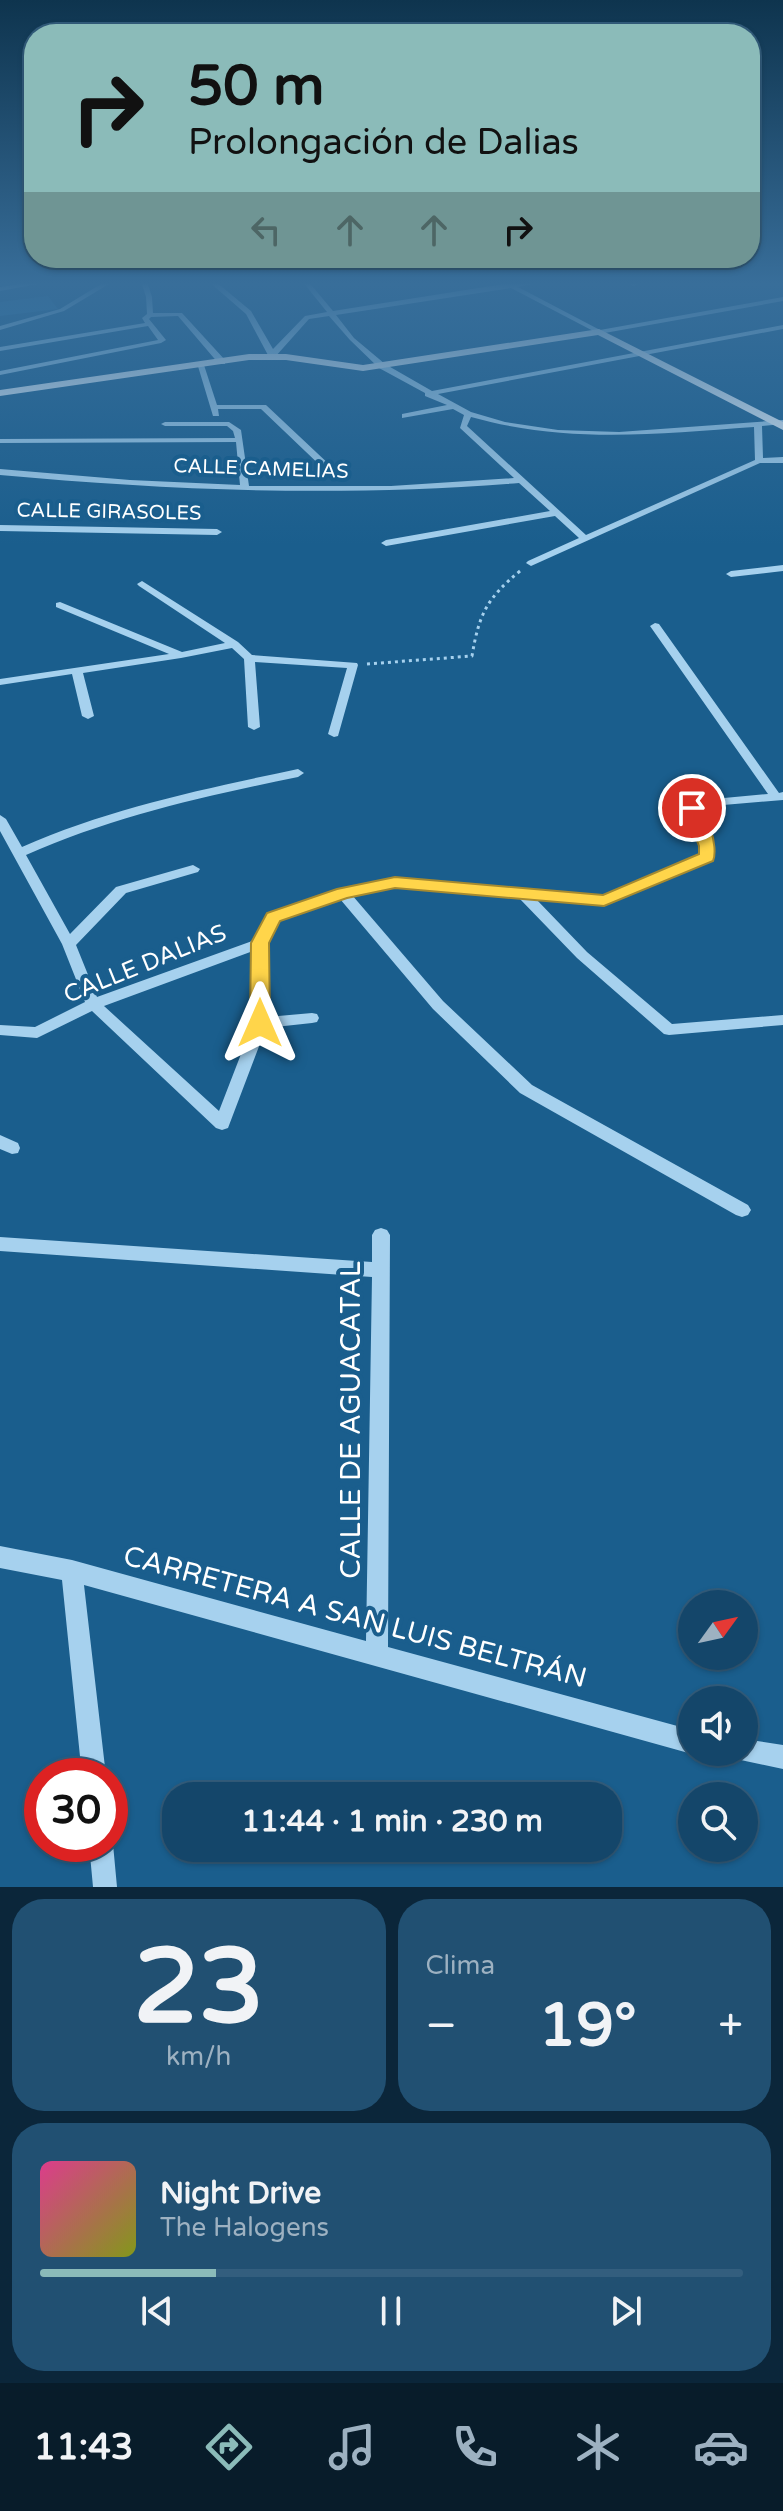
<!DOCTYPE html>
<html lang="es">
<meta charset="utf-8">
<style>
body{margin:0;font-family:"Varela Round",sans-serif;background:#215072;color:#f1f3f6;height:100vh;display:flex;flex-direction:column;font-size:30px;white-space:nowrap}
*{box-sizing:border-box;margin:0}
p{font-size:26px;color:#9db1c1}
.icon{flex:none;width:44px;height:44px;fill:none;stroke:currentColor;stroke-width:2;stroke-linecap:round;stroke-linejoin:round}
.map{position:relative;height:1887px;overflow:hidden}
.drawer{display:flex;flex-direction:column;gap:12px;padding:12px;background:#0b263a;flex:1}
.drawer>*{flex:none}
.banner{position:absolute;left:24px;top:24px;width:736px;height:244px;border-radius:32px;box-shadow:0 2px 6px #0004,0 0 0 2px #335e7e;background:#8bbbb9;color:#111;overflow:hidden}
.needle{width:52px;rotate:57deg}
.buttons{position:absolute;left:678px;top:1590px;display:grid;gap:16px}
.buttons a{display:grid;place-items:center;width:80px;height:80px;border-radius:50%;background:#14466a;box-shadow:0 2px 6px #0004,0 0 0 2px #335e7e;font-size:40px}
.speed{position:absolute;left:24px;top:1758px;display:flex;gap:16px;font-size:40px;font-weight:700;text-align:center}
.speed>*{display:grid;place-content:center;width:104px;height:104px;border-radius:50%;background:#14466a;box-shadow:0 2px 6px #0004,0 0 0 2px #335e7e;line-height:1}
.speed .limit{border:12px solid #d22;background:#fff;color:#111}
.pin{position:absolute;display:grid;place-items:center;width:68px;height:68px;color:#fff;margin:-34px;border:4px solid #fff;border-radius:50%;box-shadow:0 2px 8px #0007}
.me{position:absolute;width:88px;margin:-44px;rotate:0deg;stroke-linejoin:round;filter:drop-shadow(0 0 6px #0008)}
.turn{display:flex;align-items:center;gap:28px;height:168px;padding:0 32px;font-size:36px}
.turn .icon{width:104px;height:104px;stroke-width:2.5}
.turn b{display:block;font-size:56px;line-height:68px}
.lanes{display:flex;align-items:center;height:76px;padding:0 32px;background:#0003;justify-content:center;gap:40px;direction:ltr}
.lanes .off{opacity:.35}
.big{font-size:60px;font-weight:800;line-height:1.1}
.drawer .card{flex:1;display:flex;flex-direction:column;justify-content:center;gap:12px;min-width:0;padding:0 28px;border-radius:32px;background:#215072}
.drawer .dial{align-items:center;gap:0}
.dial b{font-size:104px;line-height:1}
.song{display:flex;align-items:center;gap:24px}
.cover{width:96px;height:96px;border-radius:12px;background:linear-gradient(135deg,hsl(330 70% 55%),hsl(70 70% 35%))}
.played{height:8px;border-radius:4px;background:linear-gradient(90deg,#8bbbb9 25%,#335e7e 25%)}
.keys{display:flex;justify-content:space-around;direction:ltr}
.heat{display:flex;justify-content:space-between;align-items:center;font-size:44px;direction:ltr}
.drawer .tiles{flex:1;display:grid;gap:12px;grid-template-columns:1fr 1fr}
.card:last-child{grid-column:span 2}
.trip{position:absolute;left:162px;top:1782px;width:460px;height:80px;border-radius:32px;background:#14466a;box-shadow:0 2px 6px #0004,0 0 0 2px #335e7e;font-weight:800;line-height:80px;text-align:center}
.menu{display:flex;height:128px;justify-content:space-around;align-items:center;background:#081c2a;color:#9db1c1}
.menu .icon{width:56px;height:56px}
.menu .on{color:#8bbbb9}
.menu b{font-size:36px;color:#f1f3f6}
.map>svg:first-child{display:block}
</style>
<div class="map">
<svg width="783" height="1887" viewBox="0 0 783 1887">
<rect width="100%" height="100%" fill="#1a5e8d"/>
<polygon fill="#2a77a9" points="48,296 58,309 0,316 0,302"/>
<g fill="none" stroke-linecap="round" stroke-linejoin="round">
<path stroke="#a6d1ee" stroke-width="3" stroke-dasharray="3 4" stroke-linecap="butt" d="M367 664 472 656C479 614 487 598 520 571"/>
<g fill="#a6d1ee" fill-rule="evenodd">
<polygon points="38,281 55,281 0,291 0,287"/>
<polygon points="106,281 114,281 64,311 0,330 0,326 60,309"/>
<polygon points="141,281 147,281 152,297 153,313 182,313 225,360 225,364 219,364 178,316 151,317 149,319 166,340 161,343 0,375 0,371 158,340 148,326 0,351 0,347 145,323 142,318 147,314 146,297"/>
<path d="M208 281H215L251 311 273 349 305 316 327 312 302 281H308L333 311 510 283 546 281 518 287 600 330 783 297V301L599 334 511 288 336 315 354 338 385 364 432 391 783 325V329L438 394 471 412 505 422 558 430 619 432 783 420V424L762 426 763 458 783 457V463H760L531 566 526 563 528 561 579 538 555 516 386 546 381 543 386 540 550 511 519 483C343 497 176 491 0 475V469L130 480 240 485 236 442 0 443V439L235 438 233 431 227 426H165L161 424 165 422H229L241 430 249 486H391L514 478 460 428 464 415 453 409 402 418V414L447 405 425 396V393L379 368 350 340 329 316 309 319 275 357H269L246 314ZM471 417C568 444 655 434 754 427L755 460 586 535 467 426Z"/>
<polygon points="624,281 632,281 638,285 633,286"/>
<polygon points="197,363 204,365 217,405 266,405 333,468 333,472 327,472 261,409 218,409 219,416 213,416"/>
<polygon points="0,525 217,529 222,532 217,535 0,531"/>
<polygon points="783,565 783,571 731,577 726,574 731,571"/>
<polygon points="142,581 238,642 252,655 357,663 358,665 338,736 334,737 328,734 347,668 255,662 260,727 254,730 248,727 244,659 232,648 181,658 83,673 94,716 88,719 82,716 72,674 0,685 0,679 169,654 56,607 56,603 60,602 182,652 225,643 139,586 137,584"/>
<path d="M655 623 659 624 779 793 783 792V800L700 807 714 846 712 860 604 905 536 899 587 952 672 1024 783 1015V1025L669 1035 664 1034 577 958 519 898 395 887 352 895 443 1001 532 1085 748 1205 751 1210 748 1215 742 1217 736 1215 520 1093 433 1009 340 899 278 920 267 943V1017L312 1013 317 1014 319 1018 317 1022 312 1023 266 1028 228 1128 222 1130 216 1128 92 1011 37 1038 0 1035V1025L35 1027 85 1002 62 944 0 831V815L6 819 22 847C110 808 204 789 298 769L304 773 298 777C205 796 114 816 26 855L70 934 116 887 193 865 200 869 198 872 126 893 76 945 97 997 255 940 268 914 338 890 395 879 515 889 520 887 527 890 603 897 701 855 702 846 686 808 692 801 768 794 650 626ZM253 951V1023L219 1111 104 1006Z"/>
<polygon points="0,1135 18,1143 20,1148 18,1153 12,1154 0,1149"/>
<polygon points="381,1228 387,1230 390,1235 388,1647 692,1730 692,1752 696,1752 692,1754 84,1585 106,1776 82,1776 62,1580 0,1568 0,1546 72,1560 366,1641 372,1277 0,1251 0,1237 372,1262 372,1235 375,1230"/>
<polygon points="744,1739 783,1745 783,1769 736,1759 733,1752 744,1752"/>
<polygon points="110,1836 113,1844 117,1887 93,1887 89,1844 110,1844"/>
</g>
<polygon fill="#ecf6ff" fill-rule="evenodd" points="599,329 783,422 783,430 598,335 363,371 286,360 249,360 0,396 0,390 249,354 286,354 363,365"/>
</g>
<linearGradient id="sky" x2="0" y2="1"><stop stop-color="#0e344e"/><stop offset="0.52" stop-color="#386e9a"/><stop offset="1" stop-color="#386e9a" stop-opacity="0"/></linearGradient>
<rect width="783" height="545" fill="url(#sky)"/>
<path fill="#ffd54a" stroke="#a68a30" stroke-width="2" d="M692 803C707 808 719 847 713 861L604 906 395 888 347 898 280 921 269 943 270 1023 260 1030 250 1023 251 943 267 913 337 889 395 877 603 895 699 854V846L684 808Z"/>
<g text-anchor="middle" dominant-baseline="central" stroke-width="8" stroke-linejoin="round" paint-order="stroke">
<g font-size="20" fill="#fff" stroke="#1a5e8d">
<text transform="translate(261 469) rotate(2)">CALLE CAMELIAS</text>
<text transform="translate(109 512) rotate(1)">CALLE GIRASOLES</text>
</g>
<g font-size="24" fill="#fff" stroke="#1a5e8d">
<text transform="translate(145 964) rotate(-22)">CALLE DALIAS</text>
</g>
<g font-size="28" fill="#fff" stroke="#1a5e8d">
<text transform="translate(351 1420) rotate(-90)">CALLE DE AGUACATAL</text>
<text transform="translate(355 1617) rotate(15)">CARRETERA A SAN LUIS BELTRÁN</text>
</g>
</g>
</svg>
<div class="buttons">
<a><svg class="needle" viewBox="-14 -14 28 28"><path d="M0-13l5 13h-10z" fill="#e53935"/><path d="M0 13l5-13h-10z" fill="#9db1c1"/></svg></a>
<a><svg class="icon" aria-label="sound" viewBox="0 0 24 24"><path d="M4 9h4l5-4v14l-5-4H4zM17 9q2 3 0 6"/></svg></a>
<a><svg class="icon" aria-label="search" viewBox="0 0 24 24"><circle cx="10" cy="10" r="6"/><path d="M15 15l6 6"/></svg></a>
</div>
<div class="speed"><div class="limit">30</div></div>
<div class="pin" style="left:692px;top:808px;background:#d93025"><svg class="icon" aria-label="arrive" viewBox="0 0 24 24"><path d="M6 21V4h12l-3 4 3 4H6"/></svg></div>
<svg class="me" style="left:260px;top:1023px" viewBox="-20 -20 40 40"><path d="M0-17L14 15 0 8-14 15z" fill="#ffd54a" stroke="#fff" stroke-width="4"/></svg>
<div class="trip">11:44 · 1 min · 230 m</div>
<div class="banner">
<div class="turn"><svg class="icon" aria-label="right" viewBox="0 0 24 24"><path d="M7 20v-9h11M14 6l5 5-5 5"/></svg><div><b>50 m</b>Prolongación de Dalias</div></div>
<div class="lanes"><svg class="icon off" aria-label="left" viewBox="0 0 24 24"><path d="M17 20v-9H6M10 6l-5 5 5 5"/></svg><svg class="icon off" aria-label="ahead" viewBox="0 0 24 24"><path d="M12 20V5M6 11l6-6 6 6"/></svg><svg class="icon off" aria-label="ahead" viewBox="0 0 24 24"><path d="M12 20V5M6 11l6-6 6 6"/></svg><svg class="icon" aria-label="right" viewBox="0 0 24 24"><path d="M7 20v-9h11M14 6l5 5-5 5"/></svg></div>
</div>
</div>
<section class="drawer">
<div class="tiles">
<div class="card dial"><b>23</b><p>km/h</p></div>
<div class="card"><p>Clima</p>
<div class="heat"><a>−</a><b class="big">19°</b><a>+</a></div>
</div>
<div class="card">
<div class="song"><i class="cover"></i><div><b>Night Drive</b><p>The Halogens</p></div></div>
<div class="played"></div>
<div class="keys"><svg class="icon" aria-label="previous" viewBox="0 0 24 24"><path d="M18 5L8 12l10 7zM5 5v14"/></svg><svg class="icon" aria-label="pause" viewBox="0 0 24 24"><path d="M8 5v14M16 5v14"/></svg><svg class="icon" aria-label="next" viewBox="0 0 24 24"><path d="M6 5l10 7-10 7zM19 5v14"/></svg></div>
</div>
</div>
</section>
<nav class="menu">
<b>11:43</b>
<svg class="icon on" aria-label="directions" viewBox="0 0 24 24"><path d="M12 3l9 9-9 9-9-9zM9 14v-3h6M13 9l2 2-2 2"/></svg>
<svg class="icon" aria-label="music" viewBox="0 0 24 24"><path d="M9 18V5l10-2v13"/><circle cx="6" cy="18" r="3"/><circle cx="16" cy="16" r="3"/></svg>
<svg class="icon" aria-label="phone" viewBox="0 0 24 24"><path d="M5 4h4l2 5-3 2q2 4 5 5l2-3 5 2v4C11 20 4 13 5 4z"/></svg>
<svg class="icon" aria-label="climate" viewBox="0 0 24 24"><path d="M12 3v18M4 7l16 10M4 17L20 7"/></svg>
<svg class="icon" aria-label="car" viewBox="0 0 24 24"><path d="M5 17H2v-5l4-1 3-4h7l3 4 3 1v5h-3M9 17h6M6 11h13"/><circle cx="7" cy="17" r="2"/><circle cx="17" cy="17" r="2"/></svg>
</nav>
